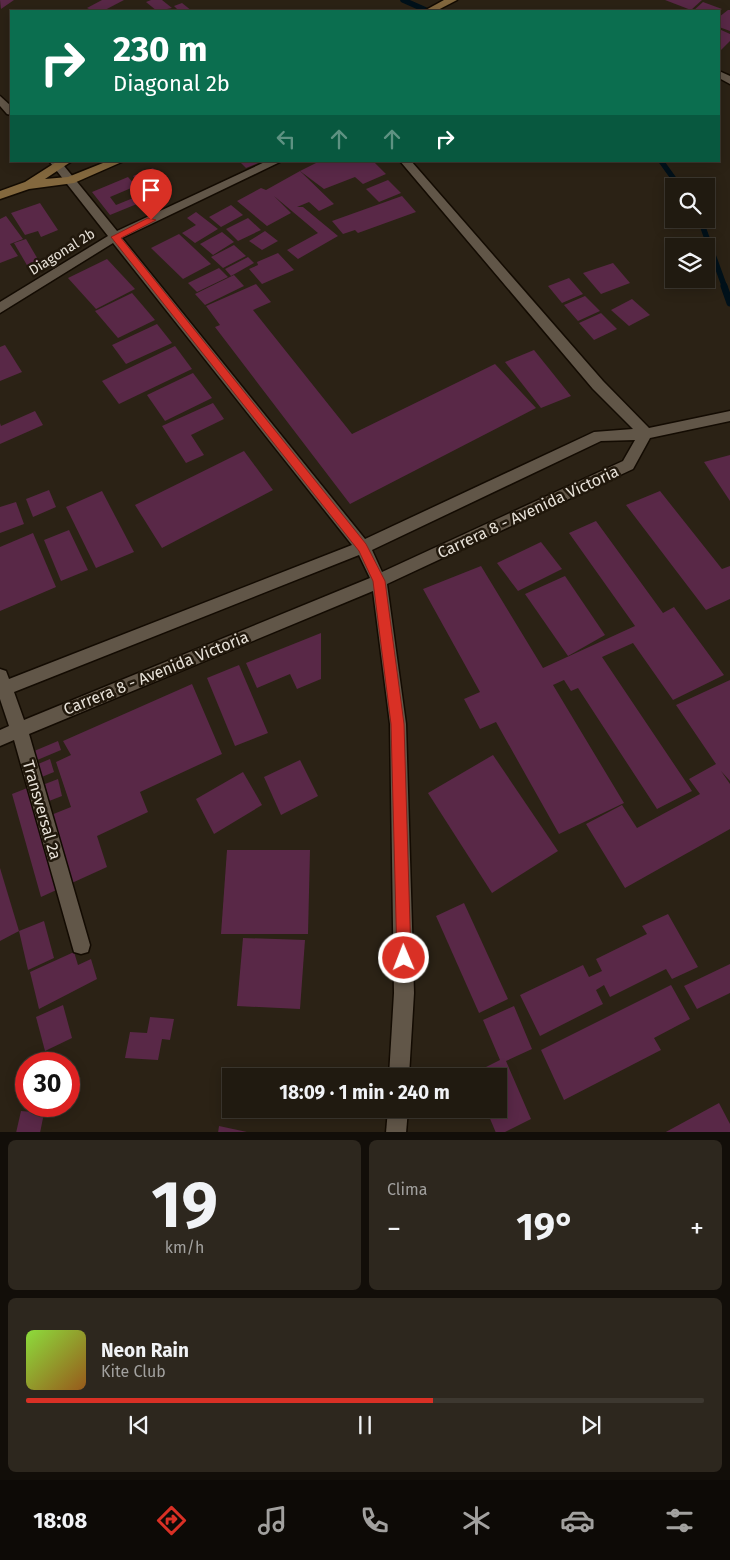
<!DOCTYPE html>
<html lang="es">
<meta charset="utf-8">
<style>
body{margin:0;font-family:"Fira Sans",sans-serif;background:#2d271e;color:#f1f3f6;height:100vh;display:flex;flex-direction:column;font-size:19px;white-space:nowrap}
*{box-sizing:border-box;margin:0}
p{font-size:16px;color:#a2a19f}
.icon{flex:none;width:28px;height:28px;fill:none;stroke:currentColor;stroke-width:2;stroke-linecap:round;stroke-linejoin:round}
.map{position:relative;height:1132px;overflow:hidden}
.sheet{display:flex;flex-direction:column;gap:8px;padding:8px;background:#120e09;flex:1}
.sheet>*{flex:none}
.hud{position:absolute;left:10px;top:10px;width:710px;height:152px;border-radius:0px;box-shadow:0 2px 12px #0003,0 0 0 1px #3d3830;background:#0b6e4f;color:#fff;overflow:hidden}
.buttons{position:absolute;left:665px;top:178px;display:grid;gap:10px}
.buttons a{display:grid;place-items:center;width:50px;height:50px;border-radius:0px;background:#201a10;box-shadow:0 2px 12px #0003,0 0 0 1px #3d3830;font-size:25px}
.speed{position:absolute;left:15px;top:1052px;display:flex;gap:10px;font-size:25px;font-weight:700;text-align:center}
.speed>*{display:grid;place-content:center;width:65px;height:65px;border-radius:50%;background:#201a10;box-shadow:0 2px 12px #0003,0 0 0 1px #3d3830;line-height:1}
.speed .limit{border:8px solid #d22;background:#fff;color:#111}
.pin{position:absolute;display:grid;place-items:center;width:42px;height:42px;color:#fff;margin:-51px -21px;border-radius:50% 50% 50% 0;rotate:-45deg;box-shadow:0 0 5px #0007}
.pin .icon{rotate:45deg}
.me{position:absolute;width:55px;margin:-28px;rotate:359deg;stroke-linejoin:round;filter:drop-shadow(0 0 4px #0008)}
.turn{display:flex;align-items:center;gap:18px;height:105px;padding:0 20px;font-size:22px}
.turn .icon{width:65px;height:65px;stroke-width:2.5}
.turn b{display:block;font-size:35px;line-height:42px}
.lanes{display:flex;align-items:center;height:48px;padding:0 20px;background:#0003;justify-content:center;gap:25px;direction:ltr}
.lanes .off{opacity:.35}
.big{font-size:38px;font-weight:700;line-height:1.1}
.sheet .tile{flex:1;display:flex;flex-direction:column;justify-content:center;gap:8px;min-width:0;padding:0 18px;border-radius:8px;background:#2d271e}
.sheet .dial{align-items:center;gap:0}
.dial b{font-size:65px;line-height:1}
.song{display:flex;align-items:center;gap:15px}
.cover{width:60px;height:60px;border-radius:8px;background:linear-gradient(135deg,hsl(90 70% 55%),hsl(30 70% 35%))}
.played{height:5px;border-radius:2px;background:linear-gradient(90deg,#d93025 60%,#3d3830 60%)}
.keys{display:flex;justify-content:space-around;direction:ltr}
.heat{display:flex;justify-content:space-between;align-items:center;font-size:28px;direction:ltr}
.sheet .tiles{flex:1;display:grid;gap:8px;grid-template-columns:1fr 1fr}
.tile:last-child{grid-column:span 2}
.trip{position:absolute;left:222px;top:1068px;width:285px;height:50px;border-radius:0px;background:#201a10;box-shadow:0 2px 12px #0003,0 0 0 1px #3d3830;font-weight:700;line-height:50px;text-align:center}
.tabs{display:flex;height:80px;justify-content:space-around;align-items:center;background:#0d0a06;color:#a2a19f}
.tabs .icon{width:35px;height:35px}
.tabs .current{color:#d93025}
.tabs b{font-size:22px;color:#f1f3f6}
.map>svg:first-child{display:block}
</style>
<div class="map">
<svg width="730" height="1133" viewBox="0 0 730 1133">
<rect width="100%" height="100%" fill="#2b2215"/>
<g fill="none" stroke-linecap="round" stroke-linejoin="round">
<g stroke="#00111a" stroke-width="5.5">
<polyline points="403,0 428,11"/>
<polyline points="661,161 679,186"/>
<polyline points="700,219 725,288"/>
</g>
<polyline stroke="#00111a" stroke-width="7" points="724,286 730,303"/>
</g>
<g fill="#592847">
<polygon points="0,0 14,0 1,9"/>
<polygon points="102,0 124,0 103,11 93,11 87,8"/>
<polygon points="151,0 162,0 172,8 157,11 146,2"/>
<polygon points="665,0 702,0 691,10"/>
<polygon points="703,2 722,9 719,11 693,11"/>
<polygon points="182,3 192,11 179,11 174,6"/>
<polygon points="728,10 730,10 730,31 719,27 719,17"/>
<polygon points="719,29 730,34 730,41 719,52"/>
<polygon points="239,161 263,161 246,168"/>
<polygon points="320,161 373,161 386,174 363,184 355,177 324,189 300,171"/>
<polygon points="153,168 160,176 139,184 133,176"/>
<polygon points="300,171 334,204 319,211 309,202 297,207 303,207 338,236 298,259 287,250 318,233 274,196 291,213 267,226 237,201 261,188 266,190"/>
<polygon points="128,177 136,186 110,197 116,205 148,192 142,185 161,178 171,190 110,215 92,192"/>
<polygon points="388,180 401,193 379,202 366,189"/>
<polygon points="402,196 416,212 358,233 355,230 343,234 332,221"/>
<polygon points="40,203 58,230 41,237 38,231 25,235 11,213"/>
<polygon points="231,205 243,215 221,227 209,217"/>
<polygon points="196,212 218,229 195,243 182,233 196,225 187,218"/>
<polygon points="6,216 23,239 10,244 18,256 0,263 0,219"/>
<polygon points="248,218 261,230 238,241 226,229"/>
<polygon points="265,231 278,241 262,250 249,241"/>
<polygon points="222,232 234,242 213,255 200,244"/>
<polygon points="179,234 211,264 183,279 151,248"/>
<polygon points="26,239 43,268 31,272 14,243"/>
<polygon points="234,245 246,256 223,268 211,257"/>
<polygon points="278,253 294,270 262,284 249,269 258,265 257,262"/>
<polygon points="248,257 254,263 231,276 225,269"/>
<polygon points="107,259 135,289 96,309 68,278"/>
<polygon points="613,263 630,283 601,294 583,273"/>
<polygon points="219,268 228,277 197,292 188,283"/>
<polygon points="234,275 244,286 205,305 195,294"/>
<polygon points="569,278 583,294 562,303 548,286"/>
<polygon points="256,284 271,302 253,310 352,434 495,364 536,408 350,504 215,327 220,325 206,306"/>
<polygon points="132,293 155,320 118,338 95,311"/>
<polygon points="585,296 600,311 578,321 564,305"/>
<polygon points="632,299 650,315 629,326 611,310"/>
<polygon points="601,313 617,329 594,340 579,323"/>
<polygon points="157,324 172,343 126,364 112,345"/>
<polygon points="5,345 22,372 0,381 0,347"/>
<polygon points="175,346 192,369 119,404 102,381"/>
<polygon points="534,350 571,396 541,408 505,362"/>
<polygon points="193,373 212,398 165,421 147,395"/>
<polygon points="213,403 224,419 191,435 204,455 186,463 162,426"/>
<polygon points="35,411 43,425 0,444 0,423 1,426"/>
<polygon points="244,451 273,490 162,548 135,505"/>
<polygon points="730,455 730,501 704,462"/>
<polygon points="49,490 56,507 33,517 26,499"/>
<polygon points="102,491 134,552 96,568 66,507"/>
<polygon points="660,491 722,569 730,566 730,599 706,610 626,505"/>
<polygon points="16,502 24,524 0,533 0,507"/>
<polygon points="596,521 663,613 674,607 724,675 673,700 633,643 602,657 692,791 657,809 578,688 571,691 564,680 553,685 624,803 559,834 496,722 480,729 464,699 480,692 423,589 481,566 543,668 635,626 569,533"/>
<polygon points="69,530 88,570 61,581 44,540"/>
<polygon points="33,533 56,587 0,611 0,547"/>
<polygon points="541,542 562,569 518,591 497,563"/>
<polygon points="565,576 605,635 568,656 525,594"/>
<polygon points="321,633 321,679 297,689 290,674 257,688 246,663"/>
<polygon points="239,665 268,733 235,746 207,678"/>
<polygon points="730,680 730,781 721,771 730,784 730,829 625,888 586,824 622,805 637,828 700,794 689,779 716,764 676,705"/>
<polygon points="192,684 222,754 140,792 148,812 97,836 107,867 41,897 12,794 35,785 46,817 71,807 56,762 71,755 63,741"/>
<polygon points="58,741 61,750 23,766 20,757"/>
<polygon points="493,755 558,851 492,893 428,793"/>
<polygon points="50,759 54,772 27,783 24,770"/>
<polygon points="300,760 318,796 281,815 264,777"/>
<polygon points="243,772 262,805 214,834 196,799"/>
<polygon points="58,779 62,796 49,801 45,784"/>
<polygon points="227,850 310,850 308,934 221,934"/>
<polygon points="0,868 19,931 0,941"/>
<polygon points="464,903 508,999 479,1013 436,916"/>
<polygon points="668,914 698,967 672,979 666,969 610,997 604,985 596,990 603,1004 540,1036 520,995 583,965 589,977 602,971 596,959 647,934 642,926"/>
<polygon points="44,921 54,958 28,970 19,931"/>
<polygon points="243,938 305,940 300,1009 237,1006"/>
<polygon points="74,952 78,965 91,959 97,979 39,1009 30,972"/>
<polygon points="730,964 730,993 697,1009 684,986"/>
<polygon points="671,985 690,1019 654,1038 661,1050 564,1100 541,1050"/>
<polygon points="63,1005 72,1038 45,1051 36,1017"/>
<polygon points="514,1006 532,1049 506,1061 531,1119 503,1133 496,1133 486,1109 499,1109 499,1076 473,1076 472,1074 500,1060 483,1020"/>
<polygon points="150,1017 174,1019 170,1040 162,1039 158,1060 125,1058 130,1032 147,1033"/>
<polygon points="719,1103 730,1124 730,1133 664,1133"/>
<polygon points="21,1111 44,1113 40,1133 16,1133"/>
<polygon points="219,1126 247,1132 247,1133 218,1133"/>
</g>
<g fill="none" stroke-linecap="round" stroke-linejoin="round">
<g stroke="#130b02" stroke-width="3">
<g id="street">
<polygon points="719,71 730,76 730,84 719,78"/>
<polygon points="0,96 11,106 11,115 7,114 0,106"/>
<path d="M49 161H60L117 231 267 161H282L122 238 365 539 594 432 633 429 593 389 400 161H411L603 381 649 428 730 411V421L650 438 633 469 387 584 406 724 414 993 409 1076H389L394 993 390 724 373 591 29 734 90 945 88 952 81 954 74 952 72 945 14 740 0 746V730L9 726 0 699V669L6 671 9 679 352 545 113 243 0 313V302L108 236ZM635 440 623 461 382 572 372 550 601 441ZM359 555 370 578 24 720 14 692Z"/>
<polygon points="388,1109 408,1109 406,1133 386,1133"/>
</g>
</g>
<g stroke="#130b02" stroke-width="3">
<g id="secondary">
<polygon points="444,0 457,0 436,11 424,11"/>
<polygon points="58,161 72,161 45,179 68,177 108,161 124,161 74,183 29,189 0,199 0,191 25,182"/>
</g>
</g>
<use href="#street" fill="#615648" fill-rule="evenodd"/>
<use href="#secondary" fill="#83683e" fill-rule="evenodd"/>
</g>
<polygon fill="#d93025" stroke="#8d1f18" points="148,218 156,220 121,238 366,544 385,581 404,724 411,958 409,963 404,965 399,963 397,958 391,724 373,581 359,551 111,237"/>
<g text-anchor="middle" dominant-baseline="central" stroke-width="5" stroke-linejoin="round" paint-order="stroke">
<g font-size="14" fill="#e8e2d9" stroke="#21180c">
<text transform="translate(62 252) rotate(-32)">Diagonal 2b</text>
</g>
<g font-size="16" fill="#e8e2d9" stroke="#21180c">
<text transform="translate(528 512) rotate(-25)">Carrera 8 - Avenida Victoria</text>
<text transform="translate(156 673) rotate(-22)">Carrera 8 - Avenida Victoria</text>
<text transform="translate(42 810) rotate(74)">Transversal 2a</text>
</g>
</g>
</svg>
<div class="buttons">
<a><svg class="icon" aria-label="search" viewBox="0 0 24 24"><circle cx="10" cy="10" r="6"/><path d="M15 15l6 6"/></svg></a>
<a><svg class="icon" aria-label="layers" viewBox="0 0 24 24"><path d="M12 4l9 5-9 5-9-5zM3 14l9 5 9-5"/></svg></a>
</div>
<div class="speed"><div class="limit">30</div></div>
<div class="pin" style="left:151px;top:220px;background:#d93025"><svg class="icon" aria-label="arrive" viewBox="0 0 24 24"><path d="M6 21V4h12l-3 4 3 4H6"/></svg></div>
<svg class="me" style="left:404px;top:958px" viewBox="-20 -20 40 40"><circle r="17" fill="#d93025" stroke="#fff" stroke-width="3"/><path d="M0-11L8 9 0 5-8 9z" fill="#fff"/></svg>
<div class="trip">18:09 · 1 min · 240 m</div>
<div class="hud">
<div class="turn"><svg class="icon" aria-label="right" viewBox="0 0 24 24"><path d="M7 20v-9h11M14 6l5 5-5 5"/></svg><div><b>230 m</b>Diagonal 2b</div></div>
<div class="lanes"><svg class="icon off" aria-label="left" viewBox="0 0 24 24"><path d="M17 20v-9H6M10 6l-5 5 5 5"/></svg><svg class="icon off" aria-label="ahead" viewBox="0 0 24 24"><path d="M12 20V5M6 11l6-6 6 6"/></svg><svg class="icon off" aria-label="ahead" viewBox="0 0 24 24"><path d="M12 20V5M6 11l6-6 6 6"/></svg><svg class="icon" aria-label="right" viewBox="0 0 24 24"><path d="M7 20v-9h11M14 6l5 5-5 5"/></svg></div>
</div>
</div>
<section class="sheet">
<div class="tiles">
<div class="tile dial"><b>19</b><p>km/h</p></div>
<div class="tile"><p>Clima</p>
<div class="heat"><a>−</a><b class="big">19°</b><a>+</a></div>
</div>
<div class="tile">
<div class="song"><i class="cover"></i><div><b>Neon Rain</b><p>Kite Club</p></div></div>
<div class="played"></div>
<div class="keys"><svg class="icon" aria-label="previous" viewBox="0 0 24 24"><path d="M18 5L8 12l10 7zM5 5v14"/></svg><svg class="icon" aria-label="pause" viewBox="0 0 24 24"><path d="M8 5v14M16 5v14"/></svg><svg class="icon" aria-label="next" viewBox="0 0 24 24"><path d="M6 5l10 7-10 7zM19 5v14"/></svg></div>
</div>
</div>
</section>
<nav class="tabs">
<b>18:08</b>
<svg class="icon current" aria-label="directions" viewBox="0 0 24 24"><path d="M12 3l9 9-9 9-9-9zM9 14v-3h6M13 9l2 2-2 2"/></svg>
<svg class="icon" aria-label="music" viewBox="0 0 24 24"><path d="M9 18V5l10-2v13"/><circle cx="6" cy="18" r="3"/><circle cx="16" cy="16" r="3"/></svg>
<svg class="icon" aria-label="phone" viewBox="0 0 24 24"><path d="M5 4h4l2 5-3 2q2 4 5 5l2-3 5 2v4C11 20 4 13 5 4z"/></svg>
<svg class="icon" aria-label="climate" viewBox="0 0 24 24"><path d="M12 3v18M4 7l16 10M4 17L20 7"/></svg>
<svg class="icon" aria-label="car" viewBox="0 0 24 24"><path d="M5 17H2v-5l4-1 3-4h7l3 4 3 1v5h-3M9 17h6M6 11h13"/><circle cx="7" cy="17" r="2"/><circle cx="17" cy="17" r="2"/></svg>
<svg class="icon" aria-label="filters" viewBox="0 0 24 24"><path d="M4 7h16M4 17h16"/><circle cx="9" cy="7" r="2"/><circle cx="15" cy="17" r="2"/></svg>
</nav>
